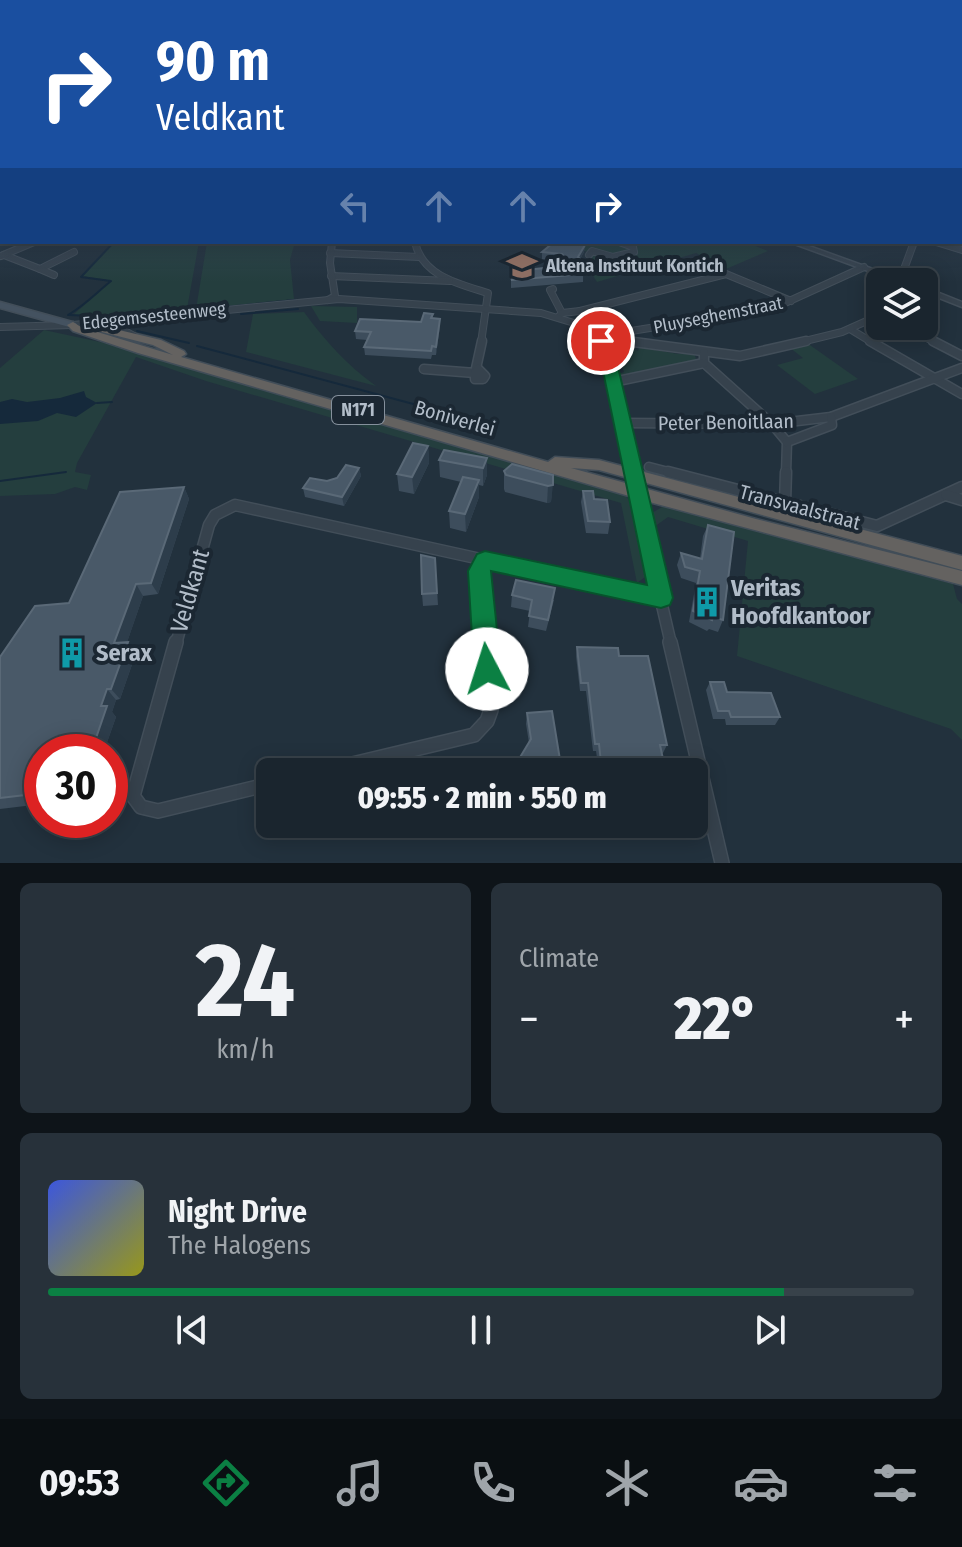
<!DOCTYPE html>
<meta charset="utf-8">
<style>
body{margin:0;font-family:"Fira Sans Condensed",sans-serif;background:#27313a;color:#f1f3f6;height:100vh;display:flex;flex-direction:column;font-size:30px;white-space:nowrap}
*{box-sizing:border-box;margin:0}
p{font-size:26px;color:#9fa5aa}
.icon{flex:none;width:44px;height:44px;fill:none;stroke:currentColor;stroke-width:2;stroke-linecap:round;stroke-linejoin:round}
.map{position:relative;height:863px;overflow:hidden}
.drawer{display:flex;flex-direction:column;gap:20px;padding:20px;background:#0e1419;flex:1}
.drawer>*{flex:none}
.hud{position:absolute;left:0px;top:0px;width:962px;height:244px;box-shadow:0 4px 20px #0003,0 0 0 2px #38424a;background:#1a4fa0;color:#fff;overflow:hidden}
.tools{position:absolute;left:866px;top:268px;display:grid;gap:16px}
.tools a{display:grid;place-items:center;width:72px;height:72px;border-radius:12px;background:#1a252e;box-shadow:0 4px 20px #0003,0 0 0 2px #38424a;font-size:40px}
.speed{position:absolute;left:24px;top:734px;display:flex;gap:16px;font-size:40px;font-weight:700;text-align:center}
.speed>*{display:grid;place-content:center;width:104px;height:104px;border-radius:50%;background:#1a252e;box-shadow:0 4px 20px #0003,0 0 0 2px #38424a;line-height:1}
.speed .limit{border:12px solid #d22;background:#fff;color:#111}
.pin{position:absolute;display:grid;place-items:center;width:68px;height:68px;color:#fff;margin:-34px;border:4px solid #fff;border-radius:50%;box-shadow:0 2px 8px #0007}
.me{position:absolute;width:88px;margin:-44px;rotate:355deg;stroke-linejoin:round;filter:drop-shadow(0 0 6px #0008)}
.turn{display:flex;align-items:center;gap:28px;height:168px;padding:0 24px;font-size:36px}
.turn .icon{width:104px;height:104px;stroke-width:2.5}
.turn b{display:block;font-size:56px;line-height:68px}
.lanes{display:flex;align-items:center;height:76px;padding:0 24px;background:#0003;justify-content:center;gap:40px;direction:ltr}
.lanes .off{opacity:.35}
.big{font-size:60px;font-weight:800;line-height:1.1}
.drawer .card{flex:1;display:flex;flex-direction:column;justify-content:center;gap:12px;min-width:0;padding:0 28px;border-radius:12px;background:#27313a}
.drawer .dial{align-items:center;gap:0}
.dial b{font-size:104px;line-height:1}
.song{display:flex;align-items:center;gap:24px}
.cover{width:96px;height:96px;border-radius:12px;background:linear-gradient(135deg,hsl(230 70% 55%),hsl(60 70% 35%))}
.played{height:8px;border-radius:4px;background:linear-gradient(90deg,#0b8043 85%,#38424a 85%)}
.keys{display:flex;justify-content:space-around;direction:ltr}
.heat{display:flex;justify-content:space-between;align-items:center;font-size:44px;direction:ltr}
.drawer .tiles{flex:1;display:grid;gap:20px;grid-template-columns:1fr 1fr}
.card:last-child{grid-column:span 2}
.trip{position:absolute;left:256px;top:758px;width:452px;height:80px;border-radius:12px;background:#1a252e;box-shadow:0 4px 20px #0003,0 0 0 2px #38424a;font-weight:800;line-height:80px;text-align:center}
.tab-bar{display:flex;height:128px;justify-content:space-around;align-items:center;background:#0a0f12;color:#9fa5aa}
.tab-bar .icon{width:56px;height:56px}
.tab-bar .active{color:#0b8043}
.tab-bar b{font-size:36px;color:#f1f3f6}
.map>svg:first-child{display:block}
</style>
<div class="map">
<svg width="962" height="863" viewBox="0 0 962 863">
<rect width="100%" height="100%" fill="#22313d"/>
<g fill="#243e3e">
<polygon points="115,242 199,242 187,309 93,318 73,315 112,281 83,276"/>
<polygon points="207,242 295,242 290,260 294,299 196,309"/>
<polygon points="562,242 759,242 753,245 768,251 726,269 696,253 597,282 585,263 589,256 585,255 587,252"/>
<polygon points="311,306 357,307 357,323 320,321"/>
<path d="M304 312C325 341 347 365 376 386L246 352 253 314Z"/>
<polygon points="44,330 114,345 624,493 632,505 649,574 637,583 621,503 206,381 136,357 77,463 75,472 91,475 87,490 75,487 55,494 0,496 0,368"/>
<polygon points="613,343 627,344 638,351 639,347 678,354 694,353 697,362 618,379 617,375 624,372 617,354 612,353 610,345"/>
<polygon points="807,343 858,379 815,394 777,365 803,358 789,347"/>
<polygon points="664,506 953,584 957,599 962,604 962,740 951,729 737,656 748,541 668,517 654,527 650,514"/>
</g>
<polygon fill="#15293b" points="84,391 86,397 97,403 76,417 57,413 38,421 0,424 0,402 12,399 27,402 60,398"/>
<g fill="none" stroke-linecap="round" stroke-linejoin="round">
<g stroke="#15293b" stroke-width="2">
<polyline points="197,310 295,300"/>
<polyline points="241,314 298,309"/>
<path d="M68 315C85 305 96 293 111 281L81 277 114 242"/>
<polyline points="69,315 120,317 189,310"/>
<polyline points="137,331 189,343"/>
<polyline points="197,346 417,405"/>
<polyline points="97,403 112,402"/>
<polyline points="0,481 66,472"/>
</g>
<g stroke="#424e59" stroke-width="8">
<g id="minor-far3">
<path d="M415 242C422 276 459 284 488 293L481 343"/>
<polyline points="936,242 962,250"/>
<polyline points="330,253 419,257"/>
<polyline points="4,255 40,269 74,252"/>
<polyline points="589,255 592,251 613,257 634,252 633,247 619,242"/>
<polyline points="1,256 34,242"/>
<polyline points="40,269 54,275"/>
<polyline points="331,276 450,281"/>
<polyline points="900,280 914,242"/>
<polyline points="553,289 550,290 562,313"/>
<polyline points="328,300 335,296 330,263 332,242"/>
<polyline points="580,311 726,274 791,301"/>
<polyline points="558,317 562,313 580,311 615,339"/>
<polyline points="129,321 121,329 134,336"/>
<polyline points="905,326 936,343"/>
<polyline points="0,327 73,325 339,299 541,313 574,323 601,341 615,339 641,343"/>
<polyline points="850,329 873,343"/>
<polyline points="615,339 625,332 774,308 864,267"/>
<polyline points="797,343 842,332 880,315"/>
</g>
</g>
<g stroke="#424e59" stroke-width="11">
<g id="minor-far2">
<polyline points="600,341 604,341"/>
<polyline points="601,341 614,381 632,474"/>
<polyline points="626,341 740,356 806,341"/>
<polyline points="870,341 962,394"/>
<polyline points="933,341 962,356"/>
<polyline points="704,353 704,363 772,424 787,442 786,474"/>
<polyline points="424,369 475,373 482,341"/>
<polyline points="475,373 475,379 483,379 485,376 478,369"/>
<polyline points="613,382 704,363"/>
<polyline points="621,423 772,424 831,417 962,368"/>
<polyline points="787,442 832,425 831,417"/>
<polyline points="649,467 676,474"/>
</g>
</g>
<g stroke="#424e59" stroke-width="13">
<g id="minor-far1">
<polyline points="631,472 671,644"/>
<polyline points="668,472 877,526 962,487"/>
<polyline points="946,495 962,500"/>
<polyline points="785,503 786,472"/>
<polyline points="485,560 661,598"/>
<polyline points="176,644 209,525 215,515 235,505 485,560 479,571 485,644"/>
</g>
</g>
<g stroke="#424e59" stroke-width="16">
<g id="minor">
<polyline points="176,642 133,796 141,807 158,811 270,784"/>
<polyline points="670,642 722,863"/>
<polyline points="319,772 474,735 487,721 491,710 485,642"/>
</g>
</g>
<g stroke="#424e59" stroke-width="3">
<g id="tertiary">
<polygon points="789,242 798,242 909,282 898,282"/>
<polygon points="924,287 962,302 962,307 924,292"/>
</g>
</g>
<g stroke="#424e59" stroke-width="3">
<polygon id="secondary" points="0,302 76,323 77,325 73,328 0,308"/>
</g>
<g stroke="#414d58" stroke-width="3">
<polygon id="trunk" points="73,322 81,327 173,355 153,345 94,330 92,328 98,325 161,340 184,351 186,354 181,357 548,462 555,457 599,460 962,556 962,570 599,470 571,468 756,519 962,571 962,585 653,503 138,353 73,331 67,325"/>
</g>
<use href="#minor-far3" stroke="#36424d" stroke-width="6"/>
<use href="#minor-far2" stroke="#36424d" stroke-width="8"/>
<use href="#minor-far1" stroke="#36424d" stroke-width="10"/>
<use href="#minor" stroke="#36424d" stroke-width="13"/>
<use href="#tertiary" fill="#36424d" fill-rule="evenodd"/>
<use href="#secondary" fill="#445260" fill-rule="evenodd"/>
<use href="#trunk" fill="#646260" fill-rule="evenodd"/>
</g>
<g fill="#3d4d5c">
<polygon points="585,245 584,252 580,259 587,276 583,276 583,282 511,288 511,280 566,266 562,261 542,259 542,252"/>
<polygon points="433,314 433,318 440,326 436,355 432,355 431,359 365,355 364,347 367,340 356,339 355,331 421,322"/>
<polygon points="428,446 429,463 414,494 399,491 397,474"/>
<polygon points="487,458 487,475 483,486 479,485 479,497 466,532 450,528 449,511 461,482 440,477 439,460"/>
<polygon points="359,468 361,476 344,506 305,497 303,488 327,481"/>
<polygon points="504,471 553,475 551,502 547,503 505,492 504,489"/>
<polygon points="184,487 189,499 158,594 143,596 127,642 136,653 120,699 116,700 112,712 116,717 105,748 89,749 88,752 42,752 42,804 0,809 0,657 69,603"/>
<polygon points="583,491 594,499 610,522 608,534 586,533 581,502"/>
<polygon points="708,525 723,620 718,632 709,629 707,631 689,622 696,583 681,578 677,565 681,553 700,559 703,536"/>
<polygon points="435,558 438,605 423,606 422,594"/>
<polygon points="512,595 554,600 546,631 528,627 530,611 511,607"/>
<polygon points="577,647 619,656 667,745 663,753 662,753 659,766 638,772 599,772 596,751 593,751 586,691 580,691 576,656"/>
<polygon points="710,682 727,692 780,717 775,725 726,725 725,719 713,719 706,690"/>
<polygon points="527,713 562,772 516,764 529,743 526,724"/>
</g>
<g fill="#2d3d4b">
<polygon points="585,245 584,252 577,264 578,257"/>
<polygon points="588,268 587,276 583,276 583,274 579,269"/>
<polygon points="440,319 440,326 436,355 436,347"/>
<polygon points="428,446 429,463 414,494 412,477"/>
<polygon points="487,458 487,475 483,486 483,468"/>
<polygon points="359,468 361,476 344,506 342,497"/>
<polygon points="479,480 479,497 466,532 465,514"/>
<polygon points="553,485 551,502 547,503 548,486"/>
<polygon points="184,487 189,499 158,594 151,583"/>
<polygon points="136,584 143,596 123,654 114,643"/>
<polygon points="128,642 136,653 120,699 111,689"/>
<polygon points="107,689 116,700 112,712 116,717 105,748 96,738 101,706"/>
<polygon points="79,739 89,749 88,752 75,752"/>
<polygon points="663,759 659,766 638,772 614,772"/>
</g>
<g fill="#495968" stroke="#5a6977" stroke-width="2">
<polygon points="554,242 576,242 585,245 578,257 588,268 579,269 583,274 511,280 535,269 572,265 562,254 542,252"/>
<polygon points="424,313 433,314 431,318 440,319 436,347 432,346 431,351 364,347 371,332 355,331 360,319 421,322"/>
<polygon points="413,443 428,446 412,477 397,474"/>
<polygon points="444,450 487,458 483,468 439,460"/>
<polygon points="512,464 553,475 553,485 548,486 506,475 504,471"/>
<polygon points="346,465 359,468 342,497 303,488 310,478 327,481 337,478"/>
<polygon points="463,477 479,480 465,514 449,511"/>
<polygon points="184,487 151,583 136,584 114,643 128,642 111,689 107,689 101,706 107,706 96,738 79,739 75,752 42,752 42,793 0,798 0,657 35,606 69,603 120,492"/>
<polygon points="583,491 593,491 594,499 607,500 610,522 588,521"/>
<polygon points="708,525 734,532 723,620 713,617 712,620 693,611 700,571 685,567 681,553 702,559"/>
<polygon points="421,555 435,558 437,593 422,594"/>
<polygon points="516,580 555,588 548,620 529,616 532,600 512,595"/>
<polygon points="577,647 618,648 619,656 648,656 667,745 660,745 663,759 614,772 602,772 599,744 595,744 588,683 581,683"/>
<polygon points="710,682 724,682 727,692 771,693 780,717 731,717 729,711 718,711"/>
<polygon points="552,711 562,772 490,772 490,770 516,764 531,739 527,713"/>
</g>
<linearGradient id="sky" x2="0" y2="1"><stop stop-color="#131b22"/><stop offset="0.57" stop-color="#3e4e62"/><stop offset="1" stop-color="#3e4e62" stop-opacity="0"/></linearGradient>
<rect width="962" height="282" fill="url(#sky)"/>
<polygon fill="#0b8043" stroke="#07532c" stroke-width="2" points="601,336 613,346 673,598 670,605 661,608 491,571 501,669 497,678 487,682 478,678 474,669 468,571 477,554 485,551 647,585 604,376 598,346 593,341"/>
<defs>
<g id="school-bare" transform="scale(2.4)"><path d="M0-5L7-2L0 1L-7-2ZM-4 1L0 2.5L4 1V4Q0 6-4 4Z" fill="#8d6e63" stroke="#1b2732" stroke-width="2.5" paint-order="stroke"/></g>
<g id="building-bare" transform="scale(2.4)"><path d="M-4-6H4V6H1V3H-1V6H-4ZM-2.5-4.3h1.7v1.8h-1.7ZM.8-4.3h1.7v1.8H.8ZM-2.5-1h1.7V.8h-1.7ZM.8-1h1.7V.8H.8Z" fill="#0f9aa8" stroke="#1b2732" stroke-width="2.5" paint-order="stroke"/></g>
</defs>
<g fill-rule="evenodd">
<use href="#school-bare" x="522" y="266"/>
<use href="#building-bare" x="707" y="602"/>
<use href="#building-bare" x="72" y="653"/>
</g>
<g text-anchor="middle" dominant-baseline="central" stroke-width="8" stroke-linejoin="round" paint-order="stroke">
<g font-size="18" font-weight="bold" fill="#b2bdc9" stroke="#1b2732" text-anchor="start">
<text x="546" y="266">Altena Instituut Kontich</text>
</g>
<g font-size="18" fill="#b2bdc9" stroke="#1b2732">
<text transform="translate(718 315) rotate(-11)">Pluyseghemstraat</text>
<text transform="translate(154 316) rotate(-6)">Edegemsesteenweg</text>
</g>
<rect fill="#1b2732" stroke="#85909c" stroke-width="2" x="332" y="396" width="52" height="28" rx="6"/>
<g font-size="18" font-weight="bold" fill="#b2bdc9">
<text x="358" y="410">N171</text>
</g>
<g font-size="20" fill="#b2bdc9" stroke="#1b2732">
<text transform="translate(455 418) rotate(16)">Boniverlei</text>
<text transform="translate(726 422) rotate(-1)">Peter Benoitlaan</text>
<text transform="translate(800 507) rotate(15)">Transvaalstraat</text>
</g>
<g font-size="24" font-weight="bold" fill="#b2bdc9" stroke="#1b2732" text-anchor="start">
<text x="731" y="588">Veritas<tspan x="731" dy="28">Hoofdkantoor</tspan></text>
<text x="96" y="653">Serax</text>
</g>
<g font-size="24" fill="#b2bdc9" stroke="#1b2732">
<text transform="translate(190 591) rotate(-74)">Veldkant</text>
</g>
</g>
</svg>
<div class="tools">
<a><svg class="icon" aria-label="layers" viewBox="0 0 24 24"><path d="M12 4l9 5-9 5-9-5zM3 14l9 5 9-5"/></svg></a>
</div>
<div class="speed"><div class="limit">30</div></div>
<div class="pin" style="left:601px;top:341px;background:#d93025"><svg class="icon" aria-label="arrive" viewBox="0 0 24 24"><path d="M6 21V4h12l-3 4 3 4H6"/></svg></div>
<svg class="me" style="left:487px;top:669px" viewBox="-20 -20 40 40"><circle r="19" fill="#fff"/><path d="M0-13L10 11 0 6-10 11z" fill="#0b8043"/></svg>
<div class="trip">09:55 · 2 min · 550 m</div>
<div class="hud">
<div class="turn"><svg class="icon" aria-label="right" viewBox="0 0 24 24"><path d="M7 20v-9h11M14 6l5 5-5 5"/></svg><div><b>90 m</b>Veldkant</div></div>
<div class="lanes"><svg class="icon off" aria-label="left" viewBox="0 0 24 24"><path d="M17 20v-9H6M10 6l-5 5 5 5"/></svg><svg class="icon off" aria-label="ahead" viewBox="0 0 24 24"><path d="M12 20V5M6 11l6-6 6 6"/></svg><svg class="icon off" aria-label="ahead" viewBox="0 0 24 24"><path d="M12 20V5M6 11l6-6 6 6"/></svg><svg class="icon" aria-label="right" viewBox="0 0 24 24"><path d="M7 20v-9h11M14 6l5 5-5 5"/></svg></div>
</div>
</div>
<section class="drawer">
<div class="tiles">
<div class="card dial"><b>24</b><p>km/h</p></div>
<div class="card"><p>Climate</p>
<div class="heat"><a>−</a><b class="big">22°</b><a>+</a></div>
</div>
<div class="card">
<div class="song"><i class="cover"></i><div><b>Night Drive</b><p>The Halogens</p></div></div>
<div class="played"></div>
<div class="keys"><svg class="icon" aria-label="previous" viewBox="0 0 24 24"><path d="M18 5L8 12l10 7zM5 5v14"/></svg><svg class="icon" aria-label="pause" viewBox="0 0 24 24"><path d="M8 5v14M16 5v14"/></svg><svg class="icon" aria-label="next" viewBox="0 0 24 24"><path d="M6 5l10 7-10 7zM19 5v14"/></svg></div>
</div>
</div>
</section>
<nav class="tab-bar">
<b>09:53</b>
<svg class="icon active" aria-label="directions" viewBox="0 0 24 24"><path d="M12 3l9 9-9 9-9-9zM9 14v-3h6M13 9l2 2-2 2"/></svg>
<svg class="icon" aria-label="music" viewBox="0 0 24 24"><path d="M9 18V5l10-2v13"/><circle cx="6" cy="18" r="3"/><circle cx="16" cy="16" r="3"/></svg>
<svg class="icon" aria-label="phone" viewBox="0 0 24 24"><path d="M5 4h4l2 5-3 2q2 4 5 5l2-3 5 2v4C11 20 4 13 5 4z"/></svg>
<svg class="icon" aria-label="climate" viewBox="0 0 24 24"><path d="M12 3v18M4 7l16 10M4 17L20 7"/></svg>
<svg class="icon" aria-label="car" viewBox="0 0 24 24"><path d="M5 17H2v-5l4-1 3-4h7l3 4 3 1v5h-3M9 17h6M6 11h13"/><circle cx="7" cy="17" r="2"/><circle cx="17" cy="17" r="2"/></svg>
<svg class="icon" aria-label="filters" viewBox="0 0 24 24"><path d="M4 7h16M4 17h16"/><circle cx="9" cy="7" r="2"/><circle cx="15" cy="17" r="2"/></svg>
</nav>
